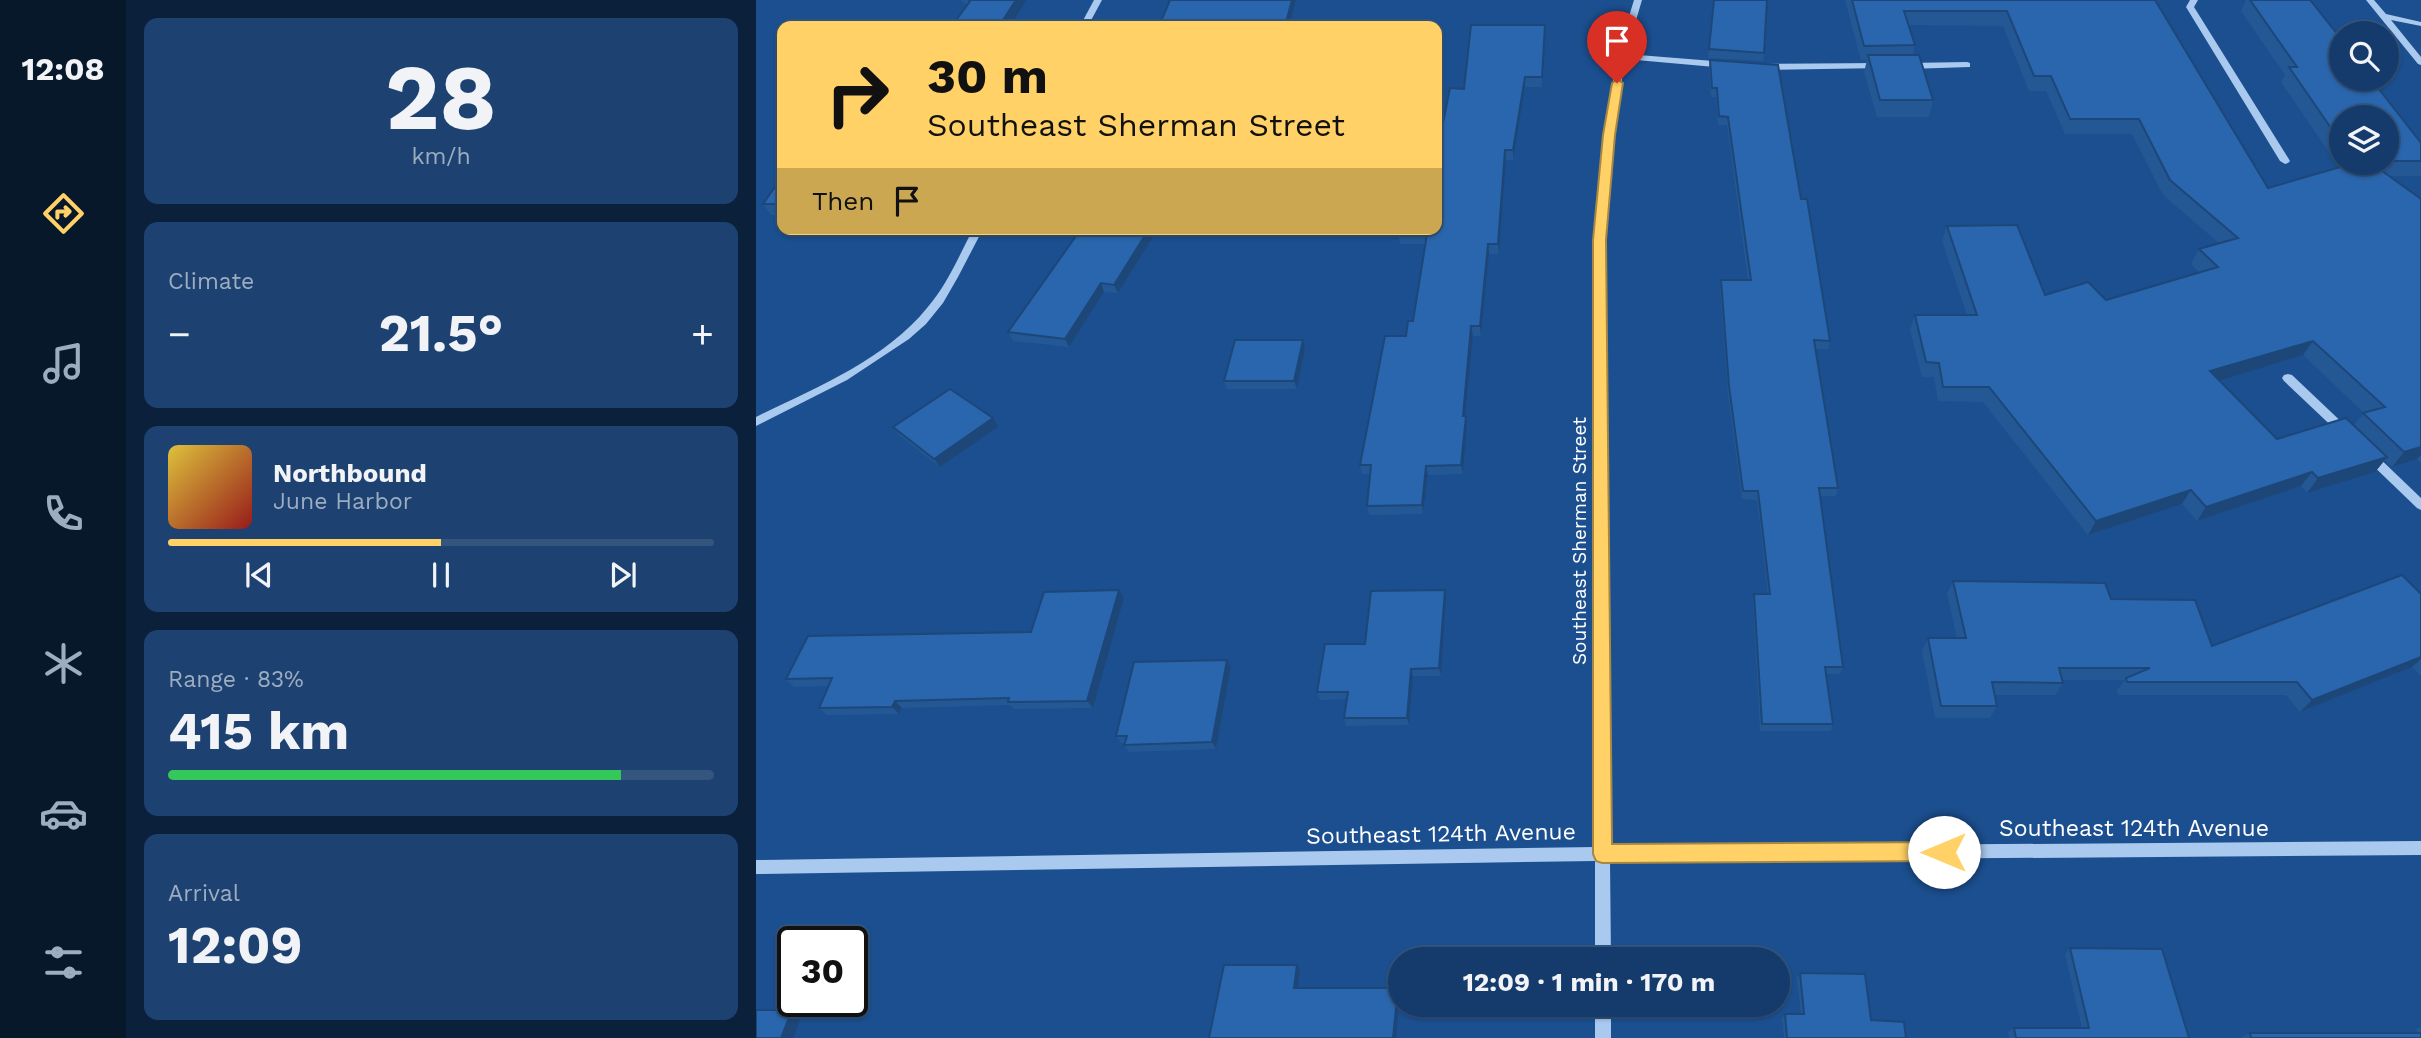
<!DOCTYPE html>
<meta charset="utf-8">
<style>
body{margin:0;font-family:"Work Sans",sans-serif;background:#1d4271;color:#f1f3f6;height:100vh;display:flex;flex-direction:column;font-size:26px;white-space:nowrap}
*{box-sizing:border-box;margin:0}
p{font-size:23px;color:#9dadc1}
.icon{flex:none;width:38px;height:38px;fill:none;stroke:currentColor;stroke-width:2;stroke-linecap:round;stroke-linejoin:round}
.map{position:relative;flex:1;overflow:hidden}
.details{display:flex;flex-direction:column;gap:18px;padding:18px;background:#0b203b;width:630px}
.details>*{flex:none}
.banner{position:absolute;left:21px;top:21px;width:665px;height:214px;border-radius:14px;box-shadow:0 2px 5px #0004,0 0 0 2px #33557e;background:#ffd166;color:#111;overflow:hidden}
.buttons{position:absolute;left:1573px;top:21px;display:grid;gap:14px}
.buttons a{display:grid;place-items:center;width:70px;height:70px;border-radius:50%;background:#143b6b;box-shadow:0 2px 5px #0004,0 0 0 2px #33557e;font-size:35px}
.speed{position:absolute;left:21px;top:926px;display:flex;gap:14px;font-size:35px;font-weight:700;text-align:center}
.speed>*{display:grid;place-content:center;width:91px;height:91px;border-radius:50%;background:#143b6b;box-shadow:0 2px 5px #0004,0 0 0 2px #33557e;line-height:1}
.speed .limit{border:4px solid #111;border-radius:10px;background:#fff;color:#111}
.pin{position:absolute;display:grid;place-items:center;width:60px;height:60px;color:#fff;margin:-72px -30px;border-radius:50% 50% 50% 0;rotate:-45deg;box-shadow:0 0 7px #0007}
.pin .icon{rotate:45deg}
.me{position:absolute;width:77px;margin:-38px;rotate:270deg;stroke-linejoin:round;filter:drop-shadow(0 0 5px #0008)}
.turn{display:flex;align-items:center;gap:24px;height:147px;padding:0 35px;font-size:32px}
.turn .icon{width:91px;height:91px;stroke-width:2.5}
.turn b{display:block;font-size:49px;line-height:60px}
.then{display:flex;align-items:center;height:66px;padding:0 35px;background:#0003;gap:14px;font-size:26px}
.big{font-size:52px;font-weight:700;line-height:1.1}
.details .tile{flex:1;display:flex;flex-direction:column;justify-content:center;gap:10px;min-width:0;padding:0 24px;border-radius:14px;background:#1d4271}
.details .dial{align-items:center;gap:0}
.dial b{font-size:91px;line-height:1}
.song{display:flex;align-items:center;gap:21px}
.cover{width:84px;height:84px;border-radius:10px;background:linear-gradient(135deg,hsl(50 70% 55%),hsl(0 70% 35%))}
.played{height:7px;border-radius:4px;background:linear-gradient(90deg,#ffd166 50%,#33557e 50%)}
.keys{display:flex;justify-content:space-around;direction:ltr}
.heat{display:flex;justify-content:space-between;align-items:center;font-size:38px;direction:ltr}
.charge{height:10px;border-radius:5px;background:linear-gradient(90deg,#34c759 83%,#33557e 0)}
.trip{position:absolute;left:632px;top:947px;width:402px;height:70px;border-radius:35px;background:#143b6b;box-shadow:0 2px 5px #0004,0 0 0 2px #33557e;font-weight:700;line-height:70px;text-align:center}
main{display:flex;flex:1;min-height:0}
.tab-bar{display:flex;flex-direction:column;width:126px;justify-content:space-around;align-items:center;background:#08182b;color:#9dadc1}
.tab-bar .icon{width:49px;height:49px}
.tab-bar .active{color:#ffd166}
.tab-bar b{font-size:32px;color:#f1f3f6}
.map>svg:first-child{display:block}
</style>
<main>
<nav class="tab-bar">
<b>12:08</b>
<svg class="icon active" aria-label="directions" viewBox="0 0 24 24"><path d="M12 3l9 9-9 9-9-9zM9 14v-3h6M13 9l2 2-2 2"/></svg>
<svg class="icon" aria-label="music" viewBox="0 0 24 24"><path d="M9 18V5l10-2v13"/><circle cx="6" cy="18" r="3"/><circle cx="16" cy="16" r="3"/></svg>
<svg class="icon" aria-label="phone" viewBox="0 0 24 24"><path d="M5 4h4l2 5-3 2q2 4 5 5l2-3 5 2v4C11 20 4 13 5 4z"/></svg>
<svg class="icon" aria-label="climate" viewBox="0 0 24 24"><path d="M12 3v18M4 7l16 10M4 17L20 7"/></svg>
<svg class="icon" aria-label="car" viewBox="0 0 24 24"><path d="M5 17H2v-5l4-1 3-4h7l3 4 3 1v5h-3M9 17h6M6 11h13"/><circle cx="7" cy="17" r="2"/><circle cx="17" cy="17" r="2"/></svg>
<svg class="icon" aria-label="filters" viewBox="0 0 24 24"><path d="M4 7h16M4 17h16"/><circle cx="9" cy="7" r="2"/><circle cx="15" cy="17" r="2"/></svg>
</nav>
<section class="details">
<div class="tile dial"><b>28</b><p>km/h</p></div>
<div class="tile"><p>Climate</p>
<div class="heat"><a>−</a><b class="big">21.5°</b><a>+</a></div>
</div>
<div class="tile">
<div class="song"><i class="cover"></i><div><b>Northbound</b><p>June Harbor</p></div></div>
<div class="played"></div>
<div class="keys"><svg class="icon" aria-label="previous" viewBox="0 0 24 24"><path d="M18 5L8 12l10 7zM5 5v14"/></svg><svg class="icon" aria-label="pause" viewBox="0 0 24 24"><path d="M8 5v14M16 5v14"/></svg><svg class="icon" aria-label="next" viewBox="0 0 24 24"><path d="M6 5l10 7-10 7zM19 5v14"/></svg></div>
</div>
<div class="tile"><p>Range · 83%</p><b class="big">415 km</b><div class="charge"></div></div>
<div class="tile"><p>Arrival</p><b class="big">12:09</b></div>
</section>
<div class="map">
<svg width="1665" height="1038" viewBox="0 0 1665 1038">
<rect width="100%" height="100%" fill="#1b4f8f"/>
<g fill="none" stroke-linecap="round" stroke-linejoin="round">
<g fill="#a9c9ee" fill-rule="evenodd">
<polygon points="338,0 346,0 332,26 324,26"/>
<polygon points="878,0 886,0 870,54 970,62 974,65 970,68 869,59 858,135 849,240 854,847 1665,841 1665,855 854,861 855,959 839,959 839,861 0,874 0,860 839,847 839,240 848,135 861,56"/>
<polygon points="1434,0 1442,0 1438,7 1534,161 1532,163 1529,164 1524,161 1430,7"/>
<polygon points="1610,0 1618,0 1630,14 1665,22 1665,26 1635,20 1665,57 1665,65 1662,64"/>
<polygon points="1211,62 1214,63 1214,67 1152,69 1148,66 1152,63"/>
<polygon points="1124,63 1128,66 1127,68 1005,70 1001,67 1005,64"/>
<path d="M217 229H227L202 277 187 303 170 324 153 339 91 380 0 426V417C59 388 129 360 171 308 191 285 203 256 217 229Z"/>
<polygon points="1532,374 1536,375 1593,429 1595,432 1593,435 1585,435 1528,381 1526,378 1528,375"/>
<polygon points="1612,450 1616,451 1665,498 1665,510 1661,508 1608,457 1606,454 1608,451"/>
<rect x="839" y="1004" width="16" height="34"/>
</g>
</g>
<g fill="#245895" fill-rule="evenodd">
<polygon points="204,0 271,0 254,26 196,26 211,5"/>
<polygon points="958,0 1008,53 1007,61 952,58"/>
<path d="M1089 0H1399L1512 188 1583 167 1525 82 1529 75 1485 11 1490 0H1494L1665 143V176H1634L1665 199V463L1661 459 1636 467 1629 460 1619 472 1551 493 1545 486 1441 521 1426 504 1332 535 1227 402 1182 401 1178 377H1166L1154 330 1159 315H1211L1186 241 1191 226 1289 295 1350 300 1444 273 1435 264 1443 249 1463 243 1407 195 1376 134H1309L1290 91H1273L1247 26 1153 25 1159 45 1157 55 1177 100 1173 117H1121L1108 72 1111 60H1105ZM1586 117H1631V163H1586ZM1547 355 1608 413 1597 426 1521 439 1464 380Z"/>
<polygon points="789,25 786,87 769,87 757,160 750,160 743,254 733,254 725,336 717,336 709,416 711,426 707,474 672,475 667,514 613,515 611,506 614,474 606,474 604,465 650,336 657,321 669,244 644,244 642,234 681,229 708,89"/>
<polygon points="954,60 1045,199 1074,341 1072,349 1060,349 1082,488 1080,496 1064,496 1087,667 1084,674 1070,674 1077,724 1075,731 1004,731 997,602 998,594 1012,594 1001,500 986,499 972,395 964,289 965,280 992,280 971,125 962,125 960,97 955,97 953,69"/>
<polygon points="26,177 26,215 15,215 7,204"/>
<polygon points="321,229 402,229 362,293 348,292 313,347 257,341 252,332 322,232"/>
<polygon points="549,349 541,389 471,389 468,381"/>
<polygon points="137,427 242,427 184,467 143,435"/>
<polygon points="1197,581 1355,599 1456,646 1665,594 1665,676 1656,667 1544,712 1530,695 1362,695 1361,690 1369,680 1306,680 1307,683 1299,695 1239,695 1241,706 1234,718 1179,718 1166,651 1172,638 1201,638 1191,594"/>
<polygon points="689,590 690,598 685,676 657,676 653,725 590,726 588,718 591,699 564,700 561,692 609,644"/>
<polygon points="368,598 337,708 258,709 254,705 146,708 143,714 71,715 63,708 73,686 38,687 30,679 275,632"/>
<polygon points="471,660 475,667 460,749 373,752 368,745 369,743 365,743 360,736"/>
<polygon points="1314,948 1433,1038 1253,1038 1252,1032 1258,1028 1326,1028 1309,954"/>
<polygon points="1044,973 1115,1020 1150,1038 1028,1038 1026,1019 1029,1014 1045,1014 1041,978"/>
<polygon points="1665,1027 1665,1038 1484,1038 1494,1033 1662,1033 1660,1029"/>
</g>
<g fill="#1d4779">
<polygon points="260,0 271,0 254,26 243,26"/>
<polygon points="536,0 540,0 533,26 529,26"/>
<polygon points="789,25 789,35 786,87 786,77"/>
<polygon points="769,77 769,87 757,160 757,150"/>
<polygon points="749,150 750,160 743,254 742,244"/>
<polygon points="393,229 402,229 362,293 358,285"/>
<polygon points="732,244 733,254 725,336 724,326"/>
<polygon points="345,283 348,292 313,347 309,339"/>
<polygon points="715,326 717,336 708,426 707,416"/>
<polygon points="547,340 549,349 541,389 538,381"/>
<polygon points="1557,341 1547,355 1446,386 1454,371"/>
<polygon points="710,416 711,426 707,474 705,465"/>
<polygon points="237,418 242,427 184,467 178,459"/>
<polygon points="1665,447 1665,455 1661,459 1636,467 1648,452"/>
<polygon points="1631,457 1619,472 1551,493 1562,478"/>
<polygon points="670,466 672,475 667,514 666,505"/>
<polygon points="1556,472 1545,486 1441,521 1450,507"/>
<polygon points="1435,490 1426,504 1332,535 1340,521"/>
<polygon points="363,590 368,598 337,708 331,701"/>
<polygon points="689,590 690,598 685,676 683,668"/>
<polygon points="1665,657 1665,659 1656,667 1544,712 1556,700"/>
<polygon points="471,660 475,667 460,749 456,742"/>
<polygon points="655,669 657,676 653,725 651,718"/>
<polygon points="139,701 146,708 143,714 136,707"/>
<polygon points="541,965 544,970 541,993 538,988"/>
<polygon points="642,988 644,993 640,1038 637,1038"/>
<polygon points="36,1010 46,1015 37,1038 25,1038"/>
</g>
<g fill="#2a66ad" stroke="#1d4779" stroke-width="2">
<polygon points="213,0 260,0 243,26 196,26 214,1"/>
<polygon points="414,0 536,0 529,26 403,26"/>
<polygon points="958,0 1011,0 1008,53 953,49"/>
<polygon points="1096,0 1399,0 1512,188 1598,163 1615,163 1665,199 1665,447 1648,452 1607,413 1629,407 1557,341 1454,371 1521,439 1590,418 1631,457 1562,478 1556,472 1450,507 1435,490 1340,521 1233,387 1187,387 1183,363 1170,362 1159,315 1221,315 1191,226 1261,225 1289,295 1332,282 1350,300 1462,267 1443,249 1482,238 1414,180 1383,119 1314,119 1295,76 1278,76 1251,11 1148,11 1159,45 1108,46"/>
<polygon points="1494,0 1554,0 1586,40 1586,79 1615,79 1665,143 1665,161 1631,161 1631,117 1586,117 1586,144 1533,67 1541,67"/>
<polygon points="715,25 789,25 786,77 769,77 757,150 749,150 742,244 732,244 724,326 715,326 707,416 710,416 705,465 670,466 666,505 611,506 615,465 604,465 629,336 650,336 652,321 657,321 671,234 642,234 643,229 681,229 681,153 694,88 708,89"/>
<polygon points="1112,55 1163,55 1177,100 1124,100"/>
<polygon points="954,60 1022,65 1045,199 1051,199 1055,223 1074,341 1058,340 1082,488 1063,488 1087,667 1069,667 1077,724 1006,724 998,594 1014,594 1002,491 987,491 973,386 965,280 995,280 972,117 963,116 961,88 956,88"/>
<polygon points="26,177 26,204 7,204"/>
<polygon points="325,229 393,229 358,285 345,283 309,339 252,332"/>
<polygon points="479,340 547,340 538,381 468,381"/>
<polygon points="194,389 237,418 178,459 137,427"/>
<polygon points="1646,575 1665,594 1665,657 1556,700 1541,682 1371,682 1370,678 1394,668 1303,668 1307,683 1236,682 1241,706 1185,706 1172,638 1210,638 1197,581 1349,583 1355,599 1439,600 1456,646"/>
<polygon points="363,590 331,701 252,702 253,698 139,701 136,707 63,708 76,678 30,679 52,636 275,632 288,592"/>
<polygon points="689,590 683,668 655,669 651,718 588,718 592,692 561,692 569,644 609,644 615,591"/>
<polygon points="471,660 456,742 368,745 371,736 360,736 378,662"/>
<polygon points="1314,948 1406,949 1433,1038 1260,1038 1258,1028 1333,1028"/>
<polygon points="468,965 541,965 538,988 642,988 637,1038 453,1038"/>
<polygon points="1044,973 1109,974 1115,1020 1148,1022 1150,1038 1031,1038 1029,1014 1048,1014"/>
<polygon points="0,1010 36,1010 25,1038 0,1038"/>
<polygon points="1494,1033 1665,1033 1665,1038 1495,1038"/>
</g>
<polygon fill="#ffd166" stroke="#a68842" stroke-width="2" points="861,79 867,83 859,135 850,240 856,844 1188,842 1194,845 1197,852 1194,859 1188,861 846,863 840,861 837,854 837,240 847,135 856,83"/>
<g text-anchor="middle" dominant-baseline="central" stroke-width="7" stroke-linejoin="round" paint-order="stroke">
<g font-size="19" fill="#fff" stroke="#1b4f8f">
<text transform="translate(823 541) rotate(-90)">Southeast Sherman Street</text>
</g>
<g font-size="23" fill="#fff" stroke="#1b4f8f">
<text x="1378" y="828">Southeast 124th Avenue</text>
<text transform="translate(685 834) rotate(-1)">Southeast 124th Avenue</text>
</g>
</g>
</svg>
<div class="buttons">
<a><svg class="icon" aria-label="search" viewBox="0 0 24 24"><circle cx="10" cy="10" r="6"/><path d="M15 15l6 6"/></svg></a>
<a><svg class="icon" aria-label="layers" viewBox="0 0 24 24"><path d="M12 4l9 5-9 5-9-5zM3 14l9 5 9-5"/></svg></a>
</div>
<div class="speed"><div class="limit">30</div></div>
<div class="pin" style="left:861px;top:83px;background:#d93025"><svg class="icon" aria-label="arrive" viewBox="0 0 24 24"><path d="M6 21V4h12l-3 4 3 4H6"/></svg></div>
<svg class="me" style="left:1188px;top:852px" viewBox="-20 -20 40 40"><circle r="19" fill="#fff"/><path d="M0-13L10 11 0 6-10 11z" fill="#ffd166"/></svg>
<div class="trip">12:09 · 1 min · 170 m</div>
<div class="banner">
<div class="turn"><svg class="icon" aria-label="right" viewBox="0 0 24 24"><path d="M7 20v-9h11M14 6l5 5-5 5"/></svg><div><b>30 m</b>Southeast Sherman Street</div></div>
<div class="then">Then<svg class="icon" aria-label="arrive" viewBox="0 0 24 24"><path d="M6 21V4h12l-3 4 3 4H6"/></svg></div>
</div>
</div>
</main>
